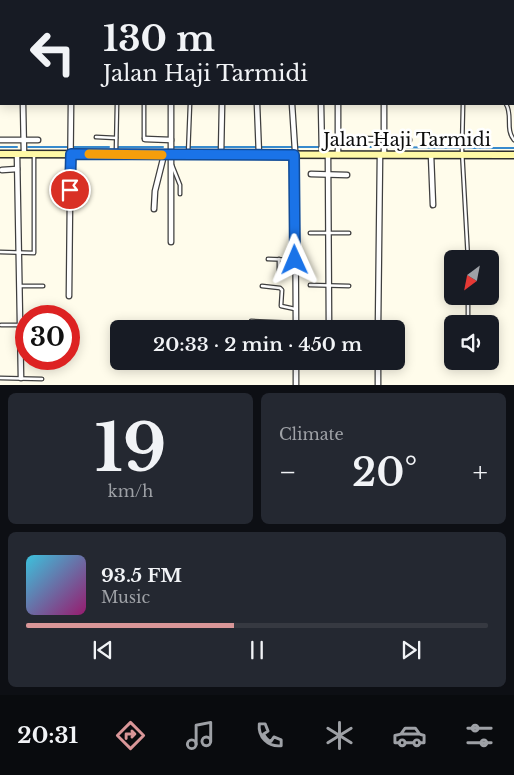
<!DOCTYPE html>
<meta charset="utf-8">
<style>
body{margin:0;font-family:"Libre Baskerville",serif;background:#242831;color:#f1f3f6;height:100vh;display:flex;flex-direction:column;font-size:19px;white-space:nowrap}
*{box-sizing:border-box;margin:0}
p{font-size:16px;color:#9ea1a6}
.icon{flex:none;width:28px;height:28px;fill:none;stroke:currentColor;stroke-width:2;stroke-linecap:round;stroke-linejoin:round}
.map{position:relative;height:385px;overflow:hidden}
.drawer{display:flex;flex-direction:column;gap:8px;padding:8px;background:#0d0f14;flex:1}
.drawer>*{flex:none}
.top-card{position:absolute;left:0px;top:0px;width:515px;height:105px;box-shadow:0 2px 12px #0003;background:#171b24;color:#f1f3f6;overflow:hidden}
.needle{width:32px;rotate:212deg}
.tools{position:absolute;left:444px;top:250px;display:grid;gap:10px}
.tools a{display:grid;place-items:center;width:55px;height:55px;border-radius:8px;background:#171b24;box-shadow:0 2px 12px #0003;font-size:25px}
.speed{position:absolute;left:15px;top:305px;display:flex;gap:10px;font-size:25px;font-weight:700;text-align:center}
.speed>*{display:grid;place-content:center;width:65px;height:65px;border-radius:50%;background:#171b24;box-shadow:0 2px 12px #0003;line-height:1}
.speed .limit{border:8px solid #d22;background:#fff;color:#111}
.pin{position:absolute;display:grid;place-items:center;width:42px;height:42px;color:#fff;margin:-21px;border:2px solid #fff;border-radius:50%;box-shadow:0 1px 5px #0007}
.me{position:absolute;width:55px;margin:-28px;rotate:359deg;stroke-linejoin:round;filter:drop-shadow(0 0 4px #0008)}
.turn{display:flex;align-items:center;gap:18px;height:105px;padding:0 20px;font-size:22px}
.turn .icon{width:65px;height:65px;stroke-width:2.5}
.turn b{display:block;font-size:35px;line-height:42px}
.big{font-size:38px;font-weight:600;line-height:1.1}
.drawer .tile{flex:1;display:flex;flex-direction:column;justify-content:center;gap:8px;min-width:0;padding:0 18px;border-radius:8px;background:#242831}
.drawer .dial{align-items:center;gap:0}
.dial b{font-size:65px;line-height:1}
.song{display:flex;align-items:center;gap:15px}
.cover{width:60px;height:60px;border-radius:8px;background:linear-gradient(135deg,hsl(190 70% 55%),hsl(320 70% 35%))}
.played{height:5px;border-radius:2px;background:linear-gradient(90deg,#d99698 45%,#363941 45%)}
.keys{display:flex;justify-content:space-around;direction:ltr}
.heat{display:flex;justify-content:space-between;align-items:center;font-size:28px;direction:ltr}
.drawer .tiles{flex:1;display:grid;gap:8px;grid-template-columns:1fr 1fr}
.tile:last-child{grid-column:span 2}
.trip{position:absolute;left:110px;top:320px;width:295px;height:50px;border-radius:8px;background:#171b24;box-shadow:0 2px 12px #0003;font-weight:600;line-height:50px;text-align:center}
.menu{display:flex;height:80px;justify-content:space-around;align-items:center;background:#090b0e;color:#9ea1a6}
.menu .icon{width:35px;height:35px}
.menu .on{color:#d99698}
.menu b{font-size:22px;color:#f1f3f6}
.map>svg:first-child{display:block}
</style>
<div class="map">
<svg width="514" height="385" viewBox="0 0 514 385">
<rect width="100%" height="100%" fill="#fffceb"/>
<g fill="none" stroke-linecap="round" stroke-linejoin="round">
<g stroke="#378acd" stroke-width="2">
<polyline points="0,147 17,147"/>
<polyline points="28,147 109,147"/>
<polyline points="117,147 163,147"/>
<polyline points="173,147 186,147"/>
<polyline points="190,147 219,147"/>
<polyline points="224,147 293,147"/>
<polyline points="296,147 321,147"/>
<polyline points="323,147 335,147"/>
<polyline points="340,147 380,147"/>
<polyline points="387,147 459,148"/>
<polyline points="463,148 514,148"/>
</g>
<g stroke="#3f3f3f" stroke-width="5">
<g id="lane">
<polyline points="118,0 118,1"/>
<polyline points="145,0 145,1"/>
<polyline points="467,0 467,1"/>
<polyline points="190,1 190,0"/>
<polyline points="0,89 1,89"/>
<polyline points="144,104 144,138"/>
<polyline points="463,104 462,150 468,259"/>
<path d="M506 104C513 115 505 129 514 140"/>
<polyline points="96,137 116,138"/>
<polyline points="116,152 117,104"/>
<polyline points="188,155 190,104"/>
<polyline points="172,165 180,185 180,194"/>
<polyline points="310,233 349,233"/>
<polyline points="0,252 34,253 34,156"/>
<polyline points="268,259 295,260"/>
<polyline points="279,273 279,259"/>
<polyline points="310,285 349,286"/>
<polyline points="20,286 43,286"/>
<polyline points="262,286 280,288 282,290 281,306 295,309"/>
<polyline points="468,324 468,296"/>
<polyline points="1,325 26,325"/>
<polyline points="249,329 251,321 296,323"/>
<polyline points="0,378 42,379"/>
</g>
</g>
<g stroke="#3f3f3f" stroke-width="7">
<g id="street">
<polyline points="257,0 257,1"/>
<polyline points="337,0 338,1"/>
<polyline points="383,0 383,1"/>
<polyline points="22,1 22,0"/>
<polyline points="72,1 72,0"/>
<polyline points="172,1 172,0"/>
<polyline points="222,1 222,0"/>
<polyline points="290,1 290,0"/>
<polyline points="513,1 513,0"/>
<polyline points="514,71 514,73"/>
<polyline points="23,104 24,154"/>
<polyline points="171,104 171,242"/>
<polyline points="257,104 259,155"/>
<polyline points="292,104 295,150 296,329"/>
<polyline points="321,104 322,155"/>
<polyline points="338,104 338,155"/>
<polyline points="384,104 384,155"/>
<polyline points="145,139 171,140"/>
<polyline points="358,139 409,140"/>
<polyline points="0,140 38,140"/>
<polyline points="17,154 21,378"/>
<polyline points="221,155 222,104"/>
<polyline points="328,155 329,329"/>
<polyline points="431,155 433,205"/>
<polyline points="2,170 17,169"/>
<polyline points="311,174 347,175"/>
<polyline points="154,209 155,191 164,155"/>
<polyline points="69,296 71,104"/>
<polyline points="378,329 380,155"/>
<polyline points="296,361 296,385"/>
<polyline points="378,361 378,385"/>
</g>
</g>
<g stroke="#2e2e2e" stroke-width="9">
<polyline id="secondary" points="0,154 514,155"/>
</g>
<use href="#lane" stroke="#fff" stroke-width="2.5"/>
<use href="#street" stroke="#fff" stroke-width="4.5"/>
<use href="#secondary" stroke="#fff9a6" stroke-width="6"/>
</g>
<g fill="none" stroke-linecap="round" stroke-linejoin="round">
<g stroke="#114b97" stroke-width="12">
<polyline id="route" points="70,190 71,154 294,155 295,260"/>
</g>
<use href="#route" stroke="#1a73e8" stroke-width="9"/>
<polyline stroke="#f59e0b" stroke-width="9" points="89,154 162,155"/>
</g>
<g text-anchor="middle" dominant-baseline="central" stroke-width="5" stroke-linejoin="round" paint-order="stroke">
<g font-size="18" fill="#0c0c0c" stroke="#fff">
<text x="407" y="140">Jalan Haji Tarmidi</text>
</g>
</g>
</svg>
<div class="tools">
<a><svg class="needle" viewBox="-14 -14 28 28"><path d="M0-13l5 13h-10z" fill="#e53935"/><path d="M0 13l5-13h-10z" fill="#9ea1a6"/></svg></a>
<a><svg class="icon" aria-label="sound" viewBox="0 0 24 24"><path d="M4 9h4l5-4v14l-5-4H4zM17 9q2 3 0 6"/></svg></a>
</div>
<div class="speed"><div class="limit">30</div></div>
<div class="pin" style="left:70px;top:190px;background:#d93025"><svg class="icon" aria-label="arrive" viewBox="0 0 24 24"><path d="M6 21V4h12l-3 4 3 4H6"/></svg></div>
<svg class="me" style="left:295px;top:260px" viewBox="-20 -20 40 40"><path d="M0-17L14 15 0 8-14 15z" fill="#1a73e8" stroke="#fff" stroke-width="4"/></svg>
<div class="trip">20:33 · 2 min · 450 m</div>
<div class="top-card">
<div class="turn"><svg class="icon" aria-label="left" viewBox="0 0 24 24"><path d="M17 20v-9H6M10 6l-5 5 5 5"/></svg><div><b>130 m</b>Jalan Haji Tarmidi</div></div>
</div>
</div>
<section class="drawer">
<div class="tiles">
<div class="tile dial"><b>19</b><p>km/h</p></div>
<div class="tile"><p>Climate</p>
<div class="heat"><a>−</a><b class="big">20°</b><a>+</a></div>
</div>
<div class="tile">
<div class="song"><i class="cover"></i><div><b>93.5 FM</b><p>Music</p></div></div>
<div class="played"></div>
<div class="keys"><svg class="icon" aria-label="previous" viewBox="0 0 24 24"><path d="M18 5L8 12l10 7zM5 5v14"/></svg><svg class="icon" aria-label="pause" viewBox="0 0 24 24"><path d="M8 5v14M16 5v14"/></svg><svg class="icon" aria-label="next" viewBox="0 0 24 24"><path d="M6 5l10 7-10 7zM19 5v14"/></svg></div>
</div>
</div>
</section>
<nav class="menu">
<b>20:31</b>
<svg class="icon on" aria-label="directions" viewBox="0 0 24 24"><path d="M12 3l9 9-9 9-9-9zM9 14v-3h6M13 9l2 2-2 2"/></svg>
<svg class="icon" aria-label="music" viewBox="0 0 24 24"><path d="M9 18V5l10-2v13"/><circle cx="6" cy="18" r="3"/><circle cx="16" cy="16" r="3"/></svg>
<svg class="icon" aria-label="phone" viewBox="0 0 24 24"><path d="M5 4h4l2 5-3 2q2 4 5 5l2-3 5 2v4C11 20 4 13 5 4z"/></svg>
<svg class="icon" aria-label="climate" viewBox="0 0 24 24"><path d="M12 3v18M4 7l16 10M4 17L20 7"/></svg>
<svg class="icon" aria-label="car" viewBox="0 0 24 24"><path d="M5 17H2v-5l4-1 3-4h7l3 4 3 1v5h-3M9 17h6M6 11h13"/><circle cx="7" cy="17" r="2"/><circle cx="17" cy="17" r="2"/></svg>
<svg class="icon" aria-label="filters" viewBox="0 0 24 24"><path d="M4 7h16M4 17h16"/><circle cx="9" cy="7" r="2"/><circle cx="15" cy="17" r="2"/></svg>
</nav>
